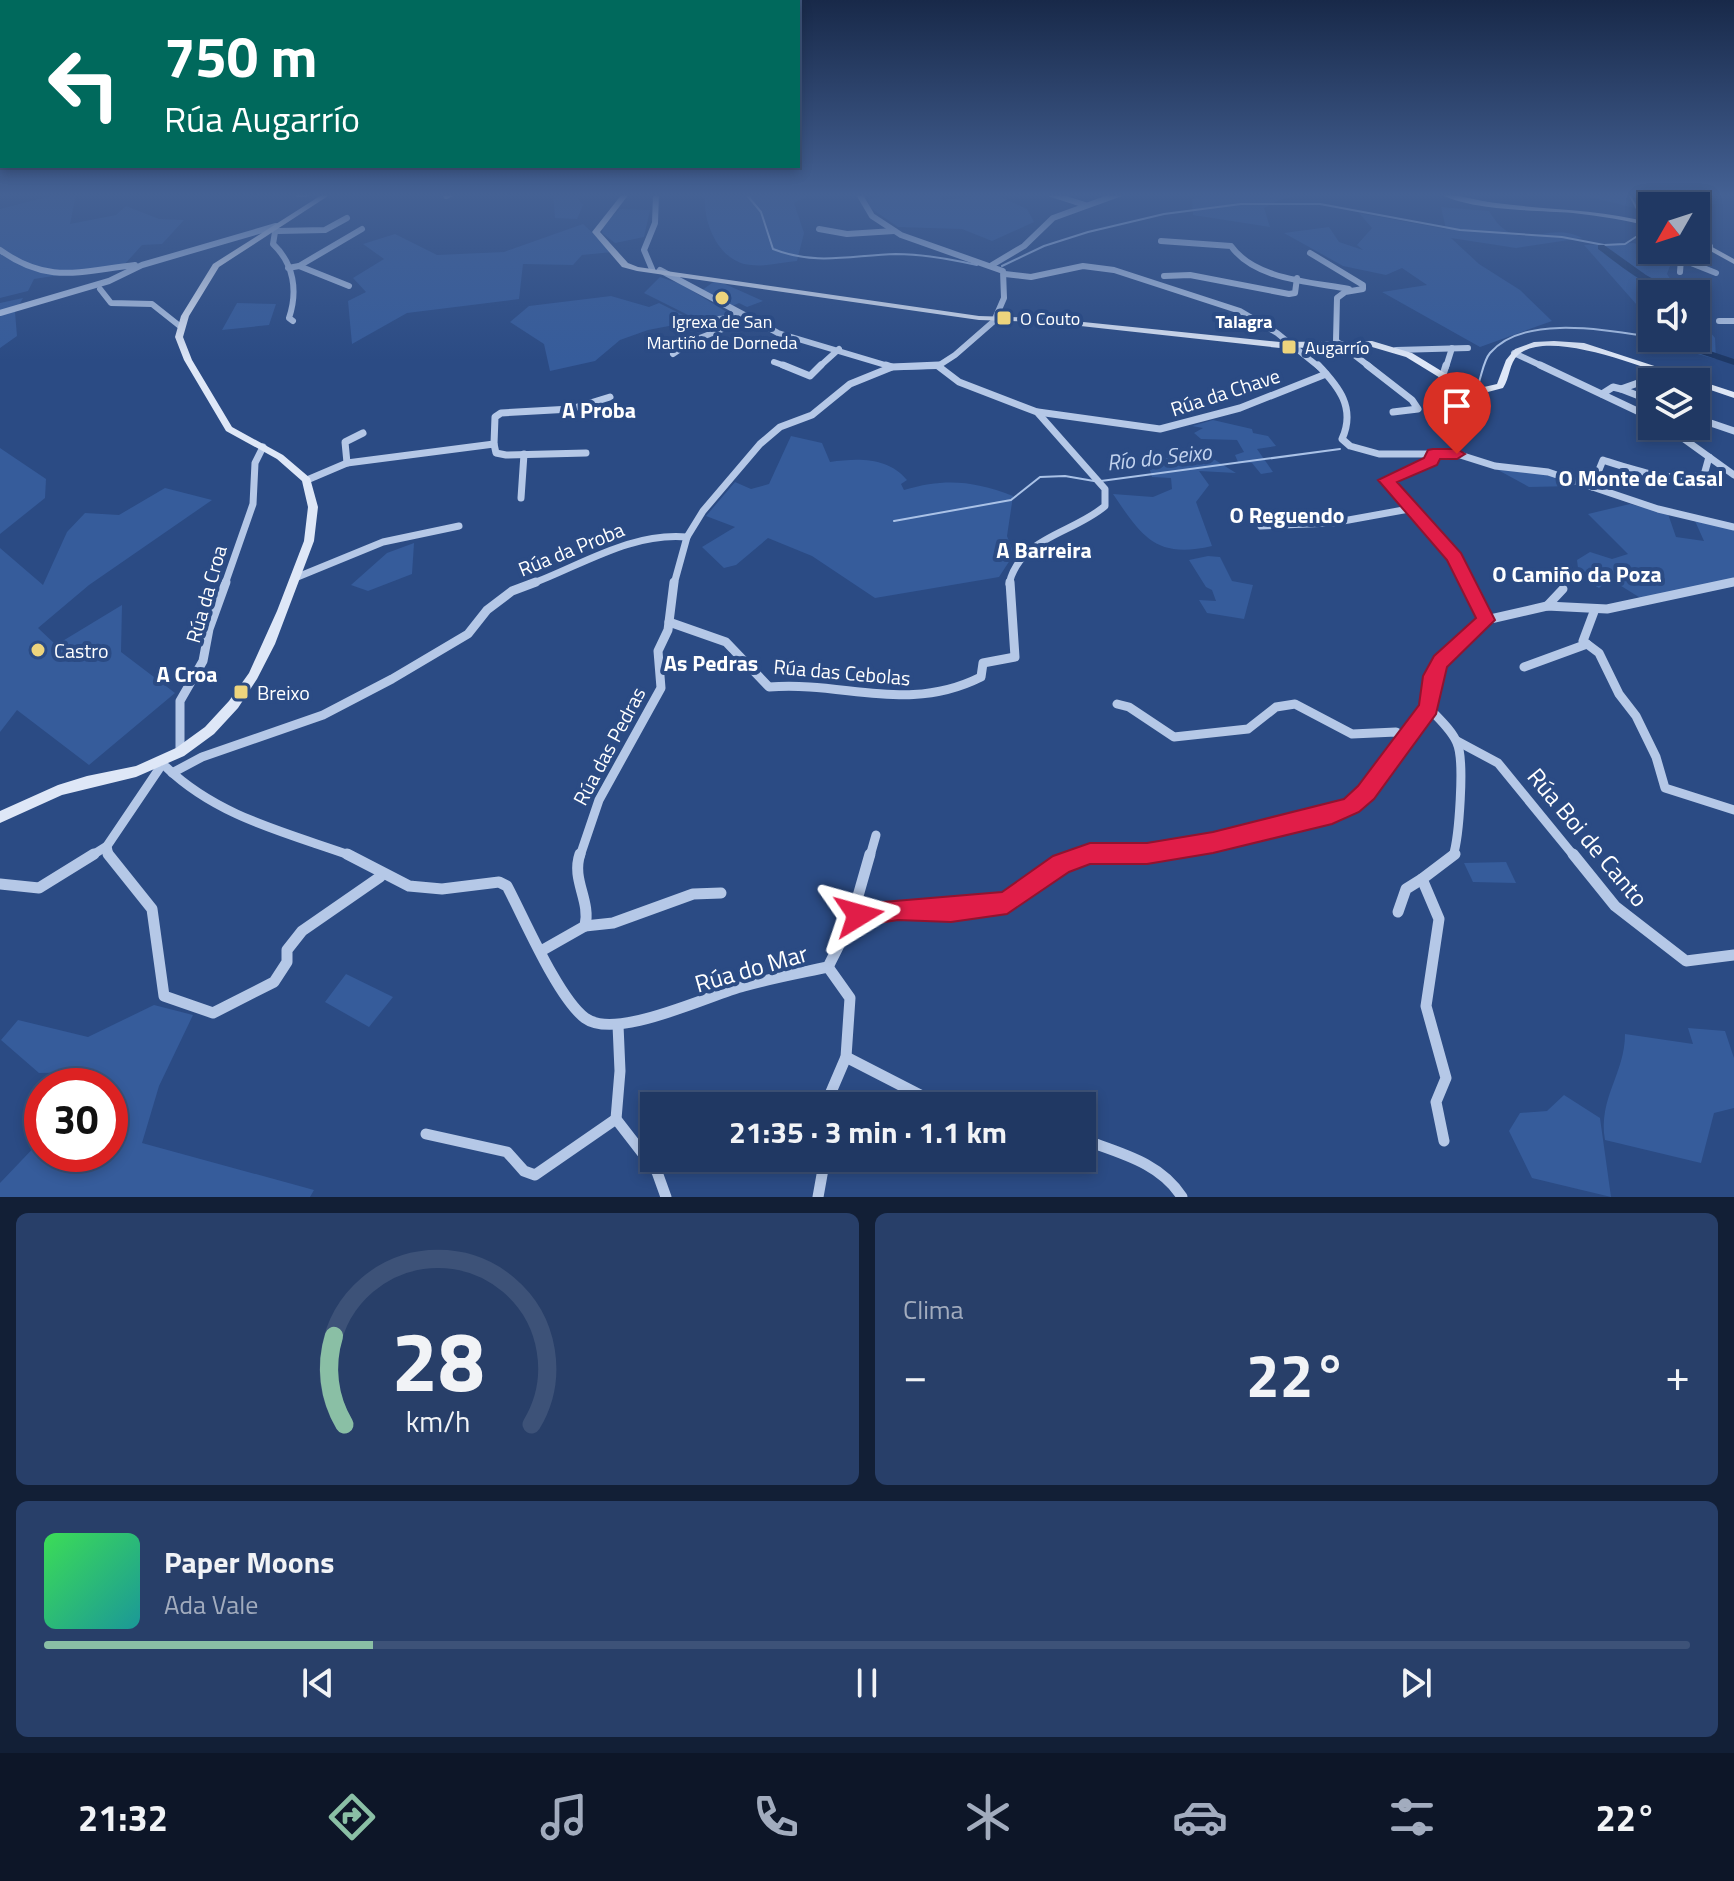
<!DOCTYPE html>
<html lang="es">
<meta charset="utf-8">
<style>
body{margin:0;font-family:"Titillium Web",sans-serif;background:#283f69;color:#f1f3f6;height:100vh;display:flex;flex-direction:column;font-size:30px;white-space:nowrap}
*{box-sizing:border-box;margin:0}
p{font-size:26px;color:#a2acbe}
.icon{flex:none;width:44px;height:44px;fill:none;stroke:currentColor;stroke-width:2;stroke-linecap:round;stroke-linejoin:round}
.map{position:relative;height:1197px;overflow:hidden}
.panel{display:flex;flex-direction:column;gap:16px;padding:16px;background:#121f36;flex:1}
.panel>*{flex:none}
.top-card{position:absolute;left:0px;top:0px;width:800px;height:168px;box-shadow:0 4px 12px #0003,0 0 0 2px #3d5278;background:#00695c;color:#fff;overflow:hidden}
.needle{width:52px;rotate:231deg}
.tools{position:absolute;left:1638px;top:192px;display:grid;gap:16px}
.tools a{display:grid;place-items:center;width:72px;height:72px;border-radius:0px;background:#203863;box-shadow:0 4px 12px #0003,0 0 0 2px #3d5278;font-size:40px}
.speed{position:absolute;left:24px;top:1068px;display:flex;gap:16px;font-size:40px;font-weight:700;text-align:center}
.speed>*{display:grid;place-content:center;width:104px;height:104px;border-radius:50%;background:#203863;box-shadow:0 4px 12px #0003,0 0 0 2px #3d5278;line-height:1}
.speed .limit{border:12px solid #d22;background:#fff;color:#111}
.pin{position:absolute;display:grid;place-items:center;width:68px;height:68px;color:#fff;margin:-82px -34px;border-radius:50% 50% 50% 0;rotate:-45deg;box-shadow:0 0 8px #0007}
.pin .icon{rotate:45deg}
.me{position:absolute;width:88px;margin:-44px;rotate:82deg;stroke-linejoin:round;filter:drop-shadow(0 0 6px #0008)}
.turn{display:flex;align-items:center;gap:28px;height:168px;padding:0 32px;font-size:36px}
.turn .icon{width:104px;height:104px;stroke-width:2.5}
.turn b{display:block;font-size:56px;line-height:68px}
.big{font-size:60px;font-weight:700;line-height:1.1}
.panel .card{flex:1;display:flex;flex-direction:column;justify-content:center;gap:12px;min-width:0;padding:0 28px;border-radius:12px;background:#283f69}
.panel .dial{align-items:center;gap:0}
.dial svg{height:208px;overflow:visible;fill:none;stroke:#3d5278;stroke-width:7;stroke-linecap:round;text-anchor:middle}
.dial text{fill:#f1f3f6;stroke:none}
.song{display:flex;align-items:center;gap:24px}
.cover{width:96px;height:96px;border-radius:12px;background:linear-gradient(135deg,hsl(130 70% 55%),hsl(180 70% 35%))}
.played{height:8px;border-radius:4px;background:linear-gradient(90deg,#8abfa5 20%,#3d5278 20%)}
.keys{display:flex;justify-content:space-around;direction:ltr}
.heat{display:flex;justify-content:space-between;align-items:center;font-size:44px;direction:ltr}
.panel .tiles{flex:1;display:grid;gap:16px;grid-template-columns:1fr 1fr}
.card:last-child{grid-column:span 2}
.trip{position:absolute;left:640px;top:1092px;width:456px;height:80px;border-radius:0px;background:#203863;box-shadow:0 4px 12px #0003,0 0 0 2px #3d5278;font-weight:700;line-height:80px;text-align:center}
.dock{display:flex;height:128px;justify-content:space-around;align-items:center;background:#0d1628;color:#a2acbe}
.dock .icon{width:56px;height:56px}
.dock .selected{color:#8abfa5}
.dock b{font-size:36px;color:#f1f3f6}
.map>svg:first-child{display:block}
</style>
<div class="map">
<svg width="1734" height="1197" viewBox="0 0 1734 1197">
<rect width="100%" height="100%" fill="#2b4b84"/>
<g fill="#365c9b">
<polygon points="59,194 76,194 70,224 116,215 126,206 159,219 184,220 162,244 142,245 124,265 34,279 28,291 0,298 0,209"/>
<polygon points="553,194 581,194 578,199 583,205 577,219 555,218"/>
<path d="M695 194H748L754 197 763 194H811L794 203 804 233 797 261C782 262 766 267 751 265 720 263 703 224 705 197Z"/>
<polygon points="895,194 939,194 943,200 994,194 1027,209 1034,222 992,241 962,229 898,227 869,207 868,199"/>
<polygon points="1209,194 1303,194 1279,200 1264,208 1270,227 1193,215 1192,199"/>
<polygon points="1578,194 1649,194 1664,205 1652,206 1651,212"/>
<path d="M1441 207 1489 211C1518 260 1545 218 1582 238L1516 248 1451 238 1479 264 1520 290 1552 321 1480 347 1382 292 1427 285 1402 268 1386 275 1343 266 1284 233 1329 227 1339 242 1363 250 1357 245 1372 228 1359 213 1446 229Z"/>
<polygon points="620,209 650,210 644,237 615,243 602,233 603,225"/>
<polygon points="583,224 613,252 582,255 573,265 523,264 519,299 407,313 352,344 348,301 366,292 353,278 384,259 363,244 395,234 437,255 504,252"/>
<polygon points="1633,243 1675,252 1667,274 1680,294 1652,294 1652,322 1584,245"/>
<polygon points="660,277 681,284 730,314 698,320 644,293"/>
<polygon points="716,280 763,301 747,307 739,303 728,308 701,291"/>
<polygon points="611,296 649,307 659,303 695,321 648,330 620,340 595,361 550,371 544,344 510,322 529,306"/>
<polygon points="23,298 15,312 17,336 0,348 0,303"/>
<polygon points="237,303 276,304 269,325 222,330"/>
<polygon points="1696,315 1715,338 1716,359 1675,348 1666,338 1696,338"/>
<polygon points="1213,420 1252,429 1253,433 1268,436 1276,446 1257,449 1273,472 1261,474 1252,463 1238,462 1235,455 1244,452 1237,440 1201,439 1194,433 1203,428 1192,426"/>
<path d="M791 436 822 443 830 462C858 458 888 457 907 480L901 484 904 490C946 478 973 481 1013 496L1007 536 1014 554 999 577 875 598 812 556 768 538 736 565 724 568 702 547 735 527 706 516 735 482 751 489 769 484Z"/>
<polygon points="0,448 46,479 45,498 0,534"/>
<path d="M1199 450 1236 473 1199 471 1209 485 1196 502 1212 546C1156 559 1142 537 1113 494L1153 497 1172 489 1171 478 1152 477 1149 467H1160L1166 458Z"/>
<polygon points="1498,470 1544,474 1575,486 1529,487"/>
<polygon points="165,488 212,500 89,585 38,628 56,645 122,605 121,652 175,693 89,765 17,710 0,732 0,548 43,585 67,532 85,513 119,515"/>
<polygon points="1630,504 1668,514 1676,537 1704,541 1695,521 1734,529 1734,580 1642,599 1610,579 1599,588 1579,576 1577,560 1590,552 1612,559 1628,554 1588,514"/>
<polygon points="414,543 412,574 368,591 351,585 387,553"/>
<polygon points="1208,556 1220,557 1232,581 1253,585 1244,619 1207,613 1199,600 1216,601 1212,590 1206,587 1189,560"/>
<polygon points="1506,862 1516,883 1473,882 1464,863"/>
<polygon points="346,974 393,997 369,1027 325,1002"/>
<polygon points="154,1005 193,1015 159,1086 142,1143 314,1190 310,1197 0,1197 0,1183 42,1139 42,1154 110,1154 110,1086 73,1086 79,1072 39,1073 1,1040 18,1020 88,1037"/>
<path d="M1688 1028 1725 1031 1734 1058V1108L1714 1113 1701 1163 1605 1140C1598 1098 1625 1074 1625 1034L1693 1044Z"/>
<polygon points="1564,1095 1600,1118 1611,1197 1532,1178 1509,1131 1520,1113 1547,1111"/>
</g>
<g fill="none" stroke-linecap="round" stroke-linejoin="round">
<g stroke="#aac2e7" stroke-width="2">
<path d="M746 194 761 212 773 249C816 266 852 255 896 254 924 254 950 259 977 265"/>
<polyline points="1629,194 1643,220"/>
<polyline points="1002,266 1044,246 1088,232 1164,214 1241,204 1320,204 1460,230 1562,237 1604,245 1625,244 1642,233"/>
<path d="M1479 382C1482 373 1484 360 1490 353 1529 308 1630 336 1683 341"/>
<polyline points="1456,439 1474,425 1481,401"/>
<polyline points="1101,481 1340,449"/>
<polyline points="894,521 1011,500 1040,477 1065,476 1094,481"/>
</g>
<g fill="#1e3865" fill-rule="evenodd">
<path d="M1598 245H1604L1646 275 1680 294C1653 294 1620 265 1598 249Z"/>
<polygon points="1675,338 1686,338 1695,346 1734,359 1734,365 1689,350"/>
</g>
<g stroke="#b5c8e7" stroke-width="6">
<polyline points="859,194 872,216 901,235 1003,271 1004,298 994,321 955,355 938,366 891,367"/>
<polyline points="1051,194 1085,205"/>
<polyline points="446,196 451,194"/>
<polyline points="819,229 847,234 894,231"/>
<polyline points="278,231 325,230 347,218"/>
<path d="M1161 241 1231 246C1255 280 1312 282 1349 289"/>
<path d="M0 250C49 285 80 271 135 265"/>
<polyline points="1310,253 1363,285 1363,289 1345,292 1337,298 1336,341 1370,367"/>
<polyline points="1681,259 1716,273"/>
<polyline points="992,265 1024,246 1053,218 1119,194"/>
<polyline points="299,266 349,286"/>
<polyline points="288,268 299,266 362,229"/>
<polyline points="652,269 644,250 655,223 656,194"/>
<polyline points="660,270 778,333 892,367"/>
<polyline points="1680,272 1681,259 1710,246"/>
<polyline points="1005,274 1031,277 1083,266 1114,270 1240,311 1277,333 1319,367"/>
<polyline points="1164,276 1190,275 1289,294 1295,293 1297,278"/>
<polyline points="100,289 111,303 152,304 181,327"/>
<path d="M0 313 109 281 142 265 276 226 273 244C294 264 298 291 289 318L293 321"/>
<polyline points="698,321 729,318"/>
<polyline points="1719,321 1734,321"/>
<polyline points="1396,350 1468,348"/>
<polyline points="1514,353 1544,367"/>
<polyline points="673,354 692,341 728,327 729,318 736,314"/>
<polyline points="774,362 788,367"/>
<polyline points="819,367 839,349"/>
<polyline points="1446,367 1452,348"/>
</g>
<g stroke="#b5c8e7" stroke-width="7">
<polyline points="783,365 810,376 821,365"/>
<polyline points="886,365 892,367"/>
<path d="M1318 365C1339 387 1356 408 1342 439L1350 446 1379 454H1457L1495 466 1548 472 1658 509 1734 527"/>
<polyline points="1367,365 1412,400 1418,409 1393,412"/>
<polyline points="1540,365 1652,418"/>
<path d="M938 366 959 382 1037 412 1105 489V506C1072 534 1020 537 1009 584"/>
<polyline points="1442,378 1446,365"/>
<polyline points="1621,389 1652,401"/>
<polyline points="1602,394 1613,387 1621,389 1669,372"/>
<polyline points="1038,412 1160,429 1240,408 1326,374"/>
<polyline points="1696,418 1734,431"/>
<polyline points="1666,426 1734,475"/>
<polyline points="494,444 495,417 501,413 571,409 610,397"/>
<polyline points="1433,454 1431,461 1386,480 1454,557 1468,584"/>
<polyline points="347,463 345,442 363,433"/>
<polyline points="307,480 347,463 494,444 496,453 506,455 586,453"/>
<path d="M1592 487 1603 460C1637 471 1668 482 1704 475L1709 457"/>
<polyline points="521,498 524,454"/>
<polyline points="1261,526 1332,523 1409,509"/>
<polyline points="295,578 383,542 459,526"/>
<polyline points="225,584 253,504 255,463 263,447"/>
<path d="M531 584C582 565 631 532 687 537L703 511 760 444 780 427 812 415 850 384 892 367 939 365"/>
<polyline points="674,584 687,537"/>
<polyline points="1725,584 1734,582"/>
</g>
<g stroke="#b5c8e7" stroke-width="9">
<polyline points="1467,582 1486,620"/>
<polyline points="1547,606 1563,589"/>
<polyline points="1595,609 1583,641 1599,653 1619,694 1636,716 1656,757 1665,788 1734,810"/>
<path d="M669 622 726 642 769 687C846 681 907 714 981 677L983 663 1015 657 1010 582"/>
<polyline points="1524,667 1587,644"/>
<polyline points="1117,704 1129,707 1174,737 1248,729 1276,707 1295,704 1352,734 1396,732 1407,738"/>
<path d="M1429 708C1438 718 1452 730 1457 743 1465 760 1459 838 1453 856"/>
<polyline points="1457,741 1498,763 1574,856"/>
<polyline points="180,749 180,701 203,661 209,629 226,582"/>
<path d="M166 767C218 817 285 832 352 856"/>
<polyline points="172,773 202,757 323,715 392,679 468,634 487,610 512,591 536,582"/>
<polyline points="91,856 107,846"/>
<polyline points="109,856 107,846 159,769"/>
<polyline points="580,856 599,800 661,688 658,651 668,630 674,582"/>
<polyline points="870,856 876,835"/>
<polyline points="1084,856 1147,853 1213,843 1352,806 1366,793 1429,708 1433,676 1441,662 1486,620 1547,606 1607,609 1734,582"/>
</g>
<g stroke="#b5c8e7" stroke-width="11">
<polyline points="108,854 152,909 164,996 213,1013 274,982 287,962 287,950 302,931 380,877"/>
<path d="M347 854 409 886 442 889 499 882 507 886C524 918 558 998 585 1018 616 1041 709 995 744 986 772 978 800 973 828 967L849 925 859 915 898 909 951 910 1007 903 1061 864 1090 854"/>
<path d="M580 854C571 880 591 900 585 926"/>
<polyline points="1573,854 1615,906 1686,961 1734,955"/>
<polyline points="0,884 39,888 94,854"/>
<polyline points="1398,912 1406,889 1422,879"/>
<polyline points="859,915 856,903 870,854"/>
<polyline points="541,951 585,926 613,923 693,894 721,893"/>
<polyline points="618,1025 620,1071 616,1119 657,1172 666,1197"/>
<polyline points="846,1057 920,1095 963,1106"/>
<polyline points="825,1106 846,1057 850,998 828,967"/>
<polyline points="426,1134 507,1152 524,1171 535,1175 616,1119"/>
<path d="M1082 1139C1119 1153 1160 1162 1182 1197"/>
<polyline points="1444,1141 1436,1102 1446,1078 1426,1006 1439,919 1422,879 1455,854"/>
<polyline points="818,1197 825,1158"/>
</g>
<g fill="#dee7f7" fill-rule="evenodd">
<path d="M292 194H314C309 197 296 198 292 194Z"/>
<polygon points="323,194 331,194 219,267 189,316 183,337 192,360 232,427 283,455 310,478 318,507 314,541 275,644 257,679 238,708 214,734 184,756 136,777 62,795 0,823 0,811 58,785 87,776 136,766 176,748 205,727 229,701 249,673 277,611 304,541 308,507 302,481 277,459 226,431 184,360 175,337 181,316 213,264"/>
<path d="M622 194H629L600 232 628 263 638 267 979 316 1044 318 1280 342 1372 341 1412 353 1461 383 1484 387 1497 384 1506 360 1515 349 1534 342 1554 341 1584 343 1734 392V398L1696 385V382H1685C1650 370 1549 327 1518 355 1509 363 1510 378 1503 388L1484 393 1455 387 1406 357 1372 347 1280 348 1044 322 979 320 637 271 622 267 592 232Z"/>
<path d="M1440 194C1458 194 1477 201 1496 203 1548 210 1600 209 1652 223V227C1626 220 1600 216 1573 213 1534 210 1473 211 1440 194Z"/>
<polygon points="1696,238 1734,259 1734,264 1696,243"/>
</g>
</g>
<linearGradient id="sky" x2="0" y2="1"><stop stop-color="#182949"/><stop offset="0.54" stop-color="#446194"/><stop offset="1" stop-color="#446194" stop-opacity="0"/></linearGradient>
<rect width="1734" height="361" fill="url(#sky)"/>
<polygon fill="#e11d48" stroke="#92132f" stroke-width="2" points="1433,449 1457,449 1465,454 1457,459 1440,459 1437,465 1397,482 1461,553 1495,620 1447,667 1436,714 1374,799 1359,812 1332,824 1213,853 1147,864 1090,864 1069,872 1007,914 951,922 898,920 859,926 850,923 847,915 850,907 859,904 1002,892 1053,856 1090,843 1147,843 1213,832 1344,799 1358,786 1419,705 1423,676 1434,656 1476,618 1447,560 1378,480 1424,458 1428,450"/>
<g fill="#edd47d" stroke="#2b4b84" stroke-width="3">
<circle cx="722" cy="298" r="8"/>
<rect x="996" y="310" width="16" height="16" rx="4"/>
<rect x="1281" y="339" width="16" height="16" rx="4"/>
<circle cx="38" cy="650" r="8"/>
<rect x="233" y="684" width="16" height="16" rx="4"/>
</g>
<g text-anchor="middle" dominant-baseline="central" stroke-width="8" stroke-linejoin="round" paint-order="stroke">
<g font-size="18" fill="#fff" stroke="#2b4b84" text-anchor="start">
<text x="1020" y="318">O Couto</text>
<text x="722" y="321" text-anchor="middle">Igrexa de San<tspan x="722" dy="21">Martiño de Dorneda</tspan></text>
<text x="1305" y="347">Augarrío</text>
</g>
<g font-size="18" font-weight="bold" fill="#fff" stroke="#2b4b84">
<text x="1244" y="321">Talagra</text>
</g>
<g font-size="20" fill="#fff" stroke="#2b4b84">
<text transform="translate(1225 392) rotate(-18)">Rúa da Chave</text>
<text transform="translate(571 549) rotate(-22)">Rúa da Proba</text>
<text transform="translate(206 594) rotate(-74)">Rúa da Croa</text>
<text transform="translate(842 672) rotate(5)">Rúa das Cebolas</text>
<text transform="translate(609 746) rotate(-62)">Rúa das Pedras</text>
</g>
<g font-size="20" fill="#fff" stroke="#2b4b84" text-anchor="start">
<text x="54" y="650">Castro</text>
<text x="257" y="692">Breixo</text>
</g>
<g font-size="22" font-weight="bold" fill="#fff" stroke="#2b4b84">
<text x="599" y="410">A Proba</text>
<text x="1641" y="478">O Monte de Casal</text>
<text x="1287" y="515">O Reguendo</text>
<text x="1044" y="550">A Barreira</text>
<text x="1577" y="574">O Camiño da Poza</text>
<text x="711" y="663">As Pedras</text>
<text x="187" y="674">A Croa</text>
</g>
<g font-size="22" font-style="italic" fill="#c1d2ee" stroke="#2b4b84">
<text transform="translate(1159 457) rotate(-6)">Río do Seixo</text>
</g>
<g font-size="24" fill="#fff" stroke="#2b4b84">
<text transform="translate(1588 837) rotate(50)">Rúa Boi de Canto</text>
<text transform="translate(751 968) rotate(-16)">Rúa do Mar</text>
</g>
</g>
</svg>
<div class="tools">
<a><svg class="needle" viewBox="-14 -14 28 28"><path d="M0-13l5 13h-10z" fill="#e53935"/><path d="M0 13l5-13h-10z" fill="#a2acbe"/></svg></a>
<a><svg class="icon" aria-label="sound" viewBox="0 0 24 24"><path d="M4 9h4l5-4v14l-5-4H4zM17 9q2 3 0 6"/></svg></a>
<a><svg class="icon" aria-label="layers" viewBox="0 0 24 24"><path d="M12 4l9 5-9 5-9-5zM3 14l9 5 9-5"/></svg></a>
</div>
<div class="speed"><div class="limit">30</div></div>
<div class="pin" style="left:1457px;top:454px;background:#d93025"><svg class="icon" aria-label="arrive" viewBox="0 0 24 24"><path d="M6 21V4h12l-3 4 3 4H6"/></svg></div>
<svg class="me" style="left:859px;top:915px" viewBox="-20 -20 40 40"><path d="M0-17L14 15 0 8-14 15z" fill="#e11d48" stroke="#fff" stroke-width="4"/></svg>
<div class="trip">21:35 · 3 min · 1.1 km</div>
<div class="top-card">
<div class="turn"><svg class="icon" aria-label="left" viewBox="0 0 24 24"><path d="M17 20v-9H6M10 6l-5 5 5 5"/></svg><div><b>750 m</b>Rúa Augarrío</div></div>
</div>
</div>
<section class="panel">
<div class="tiles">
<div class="card dial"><svg viewBox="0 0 100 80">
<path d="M14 69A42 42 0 1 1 86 69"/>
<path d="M14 69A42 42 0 0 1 10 35" stroke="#8abfa5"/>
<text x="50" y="56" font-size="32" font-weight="700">28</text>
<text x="50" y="72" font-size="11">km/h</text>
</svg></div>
<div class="card"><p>Clima</p>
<div class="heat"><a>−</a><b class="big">22°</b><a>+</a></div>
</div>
<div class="card">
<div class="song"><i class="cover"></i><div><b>Paper Moons</b><p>Ada Vale</p></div></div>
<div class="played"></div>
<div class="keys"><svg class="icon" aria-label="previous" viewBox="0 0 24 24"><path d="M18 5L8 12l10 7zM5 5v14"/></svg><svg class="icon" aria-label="pause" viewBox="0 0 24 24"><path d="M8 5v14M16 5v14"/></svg><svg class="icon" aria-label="next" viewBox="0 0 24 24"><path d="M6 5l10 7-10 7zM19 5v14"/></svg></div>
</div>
</div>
</section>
<nav class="dock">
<b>21:32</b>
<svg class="icon selected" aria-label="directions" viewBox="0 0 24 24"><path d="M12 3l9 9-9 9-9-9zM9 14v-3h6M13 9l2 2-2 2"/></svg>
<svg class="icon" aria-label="music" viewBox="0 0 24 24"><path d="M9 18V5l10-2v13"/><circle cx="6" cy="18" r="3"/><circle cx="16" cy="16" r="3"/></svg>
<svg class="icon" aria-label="phone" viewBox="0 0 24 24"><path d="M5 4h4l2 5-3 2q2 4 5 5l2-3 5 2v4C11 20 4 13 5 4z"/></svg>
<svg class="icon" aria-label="climate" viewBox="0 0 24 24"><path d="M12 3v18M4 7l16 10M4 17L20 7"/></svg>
<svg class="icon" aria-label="car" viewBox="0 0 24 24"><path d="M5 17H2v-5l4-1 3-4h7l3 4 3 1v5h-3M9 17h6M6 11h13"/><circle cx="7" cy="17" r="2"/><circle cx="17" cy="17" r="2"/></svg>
<svg class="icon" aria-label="filters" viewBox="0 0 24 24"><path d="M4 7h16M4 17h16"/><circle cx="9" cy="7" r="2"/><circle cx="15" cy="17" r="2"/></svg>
<b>22°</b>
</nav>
